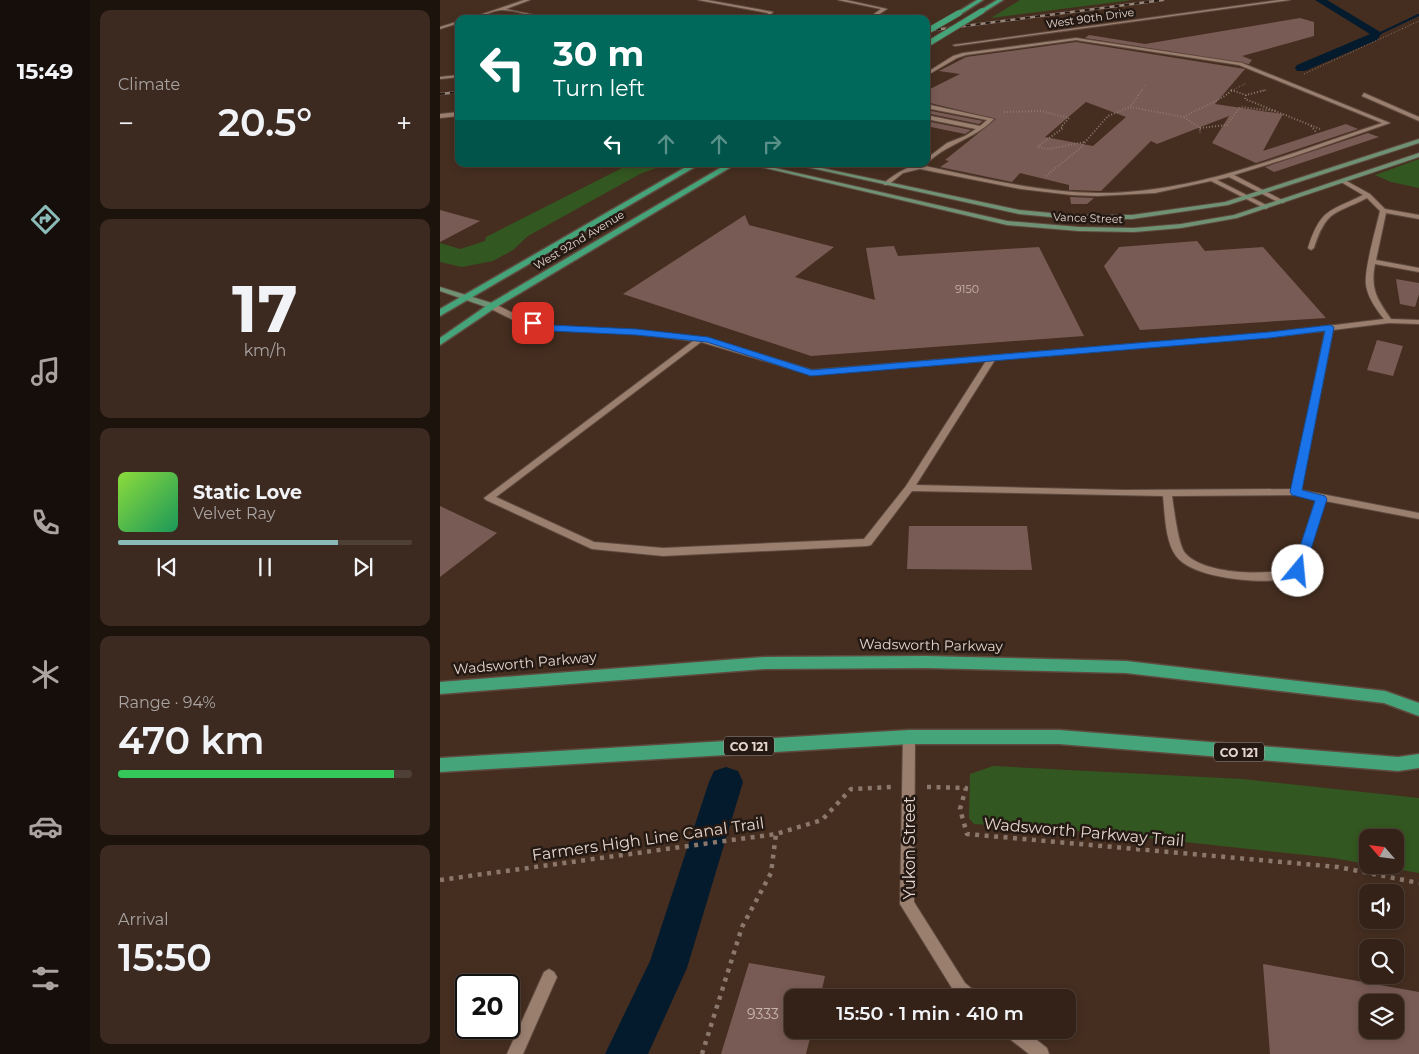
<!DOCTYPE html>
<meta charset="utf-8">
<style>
body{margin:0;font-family:Montserrat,sans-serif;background:#3c2a21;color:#f1f3f6;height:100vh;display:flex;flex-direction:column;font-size:19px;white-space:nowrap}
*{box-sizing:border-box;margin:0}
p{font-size:16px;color:#a9a4a2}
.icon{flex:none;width:28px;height:28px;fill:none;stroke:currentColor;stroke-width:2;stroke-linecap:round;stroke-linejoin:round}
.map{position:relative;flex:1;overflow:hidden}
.panel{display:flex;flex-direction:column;gap:10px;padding:10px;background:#1d130d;width:350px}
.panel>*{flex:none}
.hud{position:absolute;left:15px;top:15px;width:475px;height:152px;border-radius:10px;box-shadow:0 2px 8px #0003,0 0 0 1px #4e3f37;background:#00695c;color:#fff;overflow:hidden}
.needle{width:32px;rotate:298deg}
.buttons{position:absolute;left:919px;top:829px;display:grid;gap:10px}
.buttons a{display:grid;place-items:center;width:45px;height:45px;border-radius:10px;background:#342218;box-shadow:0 2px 8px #0003,0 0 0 1px #4e3f37;font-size:25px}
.speed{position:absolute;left:15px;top:974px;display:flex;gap:10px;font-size:25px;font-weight:700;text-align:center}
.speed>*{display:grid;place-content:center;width:65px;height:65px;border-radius:50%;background:#342218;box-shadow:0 2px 8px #0003,0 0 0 1px #4e3f37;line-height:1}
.speed .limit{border:2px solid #111;border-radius:8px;background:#fff;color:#111}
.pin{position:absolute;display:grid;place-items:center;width:42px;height:42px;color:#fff;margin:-21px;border-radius:10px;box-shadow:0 2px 8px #0006}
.me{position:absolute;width:55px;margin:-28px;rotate:17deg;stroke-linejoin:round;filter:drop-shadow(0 0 4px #0008)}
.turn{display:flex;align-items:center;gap:18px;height:105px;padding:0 15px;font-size:22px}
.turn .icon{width:65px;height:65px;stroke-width:2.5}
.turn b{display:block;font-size:35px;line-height:42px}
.lanes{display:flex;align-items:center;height:48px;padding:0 15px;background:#0003;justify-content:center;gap:25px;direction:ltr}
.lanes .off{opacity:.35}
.big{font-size:38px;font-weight:600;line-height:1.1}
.panel .card{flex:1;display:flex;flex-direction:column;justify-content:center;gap:8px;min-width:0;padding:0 18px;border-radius:10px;background:#3c2a21}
.panel .dial{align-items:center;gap:0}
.dial b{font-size:65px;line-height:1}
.song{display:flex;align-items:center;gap:15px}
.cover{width:60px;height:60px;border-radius:8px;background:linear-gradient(135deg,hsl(90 70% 55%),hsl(150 70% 35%))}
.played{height:5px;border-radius:2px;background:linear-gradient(90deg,#8bbbb9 75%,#4e3f37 75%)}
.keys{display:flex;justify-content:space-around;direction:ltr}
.heat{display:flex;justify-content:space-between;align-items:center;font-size:28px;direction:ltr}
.charge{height:8px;border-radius:4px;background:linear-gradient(90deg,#34c759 94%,#4e3f37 0)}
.trip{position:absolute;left:344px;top:989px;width:292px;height:50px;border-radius:10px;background:#342218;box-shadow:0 2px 8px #0003,0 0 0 1px #4e3f37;font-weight:600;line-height:50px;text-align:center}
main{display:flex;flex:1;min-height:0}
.menu{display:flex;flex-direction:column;width:90px;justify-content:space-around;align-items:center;background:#150e0a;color:#a9a4a2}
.menu .icon{width:35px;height:35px}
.menu .active{color:#8bbbb9}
.menu b{font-size:22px;color:#f1f3f6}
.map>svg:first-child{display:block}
</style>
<main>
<nav class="menu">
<b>15:49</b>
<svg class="icon active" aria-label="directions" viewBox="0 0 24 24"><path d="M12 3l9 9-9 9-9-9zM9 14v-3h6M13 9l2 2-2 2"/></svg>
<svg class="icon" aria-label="music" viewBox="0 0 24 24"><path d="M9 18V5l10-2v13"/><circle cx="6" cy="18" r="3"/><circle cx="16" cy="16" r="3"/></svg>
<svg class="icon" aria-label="phone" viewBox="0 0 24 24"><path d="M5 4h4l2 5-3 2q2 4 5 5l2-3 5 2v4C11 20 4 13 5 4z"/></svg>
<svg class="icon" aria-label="climate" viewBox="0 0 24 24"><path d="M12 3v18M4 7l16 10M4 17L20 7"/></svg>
<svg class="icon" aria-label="car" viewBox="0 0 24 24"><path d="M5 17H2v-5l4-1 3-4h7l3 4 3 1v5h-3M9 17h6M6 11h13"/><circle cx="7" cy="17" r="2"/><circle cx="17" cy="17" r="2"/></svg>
<svg class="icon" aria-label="filters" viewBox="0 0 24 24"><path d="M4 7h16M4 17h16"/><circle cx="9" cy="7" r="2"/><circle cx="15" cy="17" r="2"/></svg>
</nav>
<section class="panel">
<div class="card"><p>Climate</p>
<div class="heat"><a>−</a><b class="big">20.5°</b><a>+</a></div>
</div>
<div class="card dial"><b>17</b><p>km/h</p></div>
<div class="card">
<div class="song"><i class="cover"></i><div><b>Static Love</b><p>Velvet Ray</p></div></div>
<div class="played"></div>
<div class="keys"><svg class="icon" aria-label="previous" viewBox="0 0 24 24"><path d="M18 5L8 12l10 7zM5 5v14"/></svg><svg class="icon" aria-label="pause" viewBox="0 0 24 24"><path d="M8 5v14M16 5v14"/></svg><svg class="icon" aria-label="next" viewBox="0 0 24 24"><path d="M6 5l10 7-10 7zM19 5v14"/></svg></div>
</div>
<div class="card"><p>Range · 94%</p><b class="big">470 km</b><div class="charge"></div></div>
<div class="card"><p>Arrival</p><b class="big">15:50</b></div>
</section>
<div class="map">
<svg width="979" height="1054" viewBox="0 0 979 1054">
<rect width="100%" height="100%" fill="#452e20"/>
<g fill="#335720">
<polygon points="580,0 692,0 551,18"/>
<polygon points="979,159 979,188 951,182 935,175"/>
<polygon points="190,164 227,164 200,174 115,221 88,236 73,250 53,261 22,267 0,262 0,243 20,249 45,241 46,237"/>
<polygon points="553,766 802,779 979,798 979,873 934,865 955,865 955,838 928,838 927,864 893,858 662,833 534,824 529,818 530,774"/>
</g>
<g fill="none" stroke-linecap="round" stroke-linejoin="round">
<polygon fill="#041b2e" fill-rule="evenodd" points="978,14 979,14 979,16 941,34 938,33"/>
<g fill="#041b2e" fill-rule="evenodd">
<polygon points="875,0 887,0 942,33 937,40 865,71 857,71 855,68 857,65 930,34"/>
<polygon points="286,767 298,771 303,782 247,968 208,1054 165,1054 210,961 269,782 274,771"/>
</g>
</g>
<g fill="#795b55" fill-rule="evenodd">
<polygon points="860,18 874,22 874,36 802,56 812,60 809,64 645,38 649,35 705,44"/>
<path d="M636 42 805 69 775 104 843 114 823 151 906 124 918 129 816 163 772 143 789 116 717 144 711 141 661 191 629 190V185L580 173 572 182 500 167 509 161 505 160 556 119 486 102V91L520 74 499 71 526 57ZM646 102 686 117 653 146 605 137Z"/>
<polygon points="486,110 543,121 539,124 486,113"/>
<polygon points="486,121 531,130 525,134 486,126"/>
<polygon points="928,133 939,137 834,172 825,167"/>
<polygon points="630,197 632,197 654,198 647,204 631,204"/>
<polygon points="0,210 40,221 0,242"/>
<polygon points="305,215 309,225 394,247 355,277 435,300 426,248 454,246 458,256 599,247 644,336 371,356 183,294"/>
<polygon points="757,241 765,251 823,247 886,318 700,330 664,266 679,247"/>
<polygon points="956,279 979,283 979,294 975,307 960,304"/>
<polygon points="937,340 963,346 953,376 927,370"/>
<polygon points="0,506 57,533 0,577"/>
<polygon points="469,526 587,526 592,570 467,569"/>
<polygon points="309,963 385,976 380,998 352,998 352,1030 372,1030 366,1054 281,1054"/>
<path d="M823 964 979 992V1054H830ZM928 1002H955V1030H928Z"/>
</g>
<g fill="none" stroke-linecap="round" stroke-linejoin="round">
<g stroke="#5f4a3f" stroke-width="2">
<g id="lane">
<polygon points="398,0 406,0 447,9 432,19 427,19 441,9"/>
<path d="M636 38 802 63 950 123 852 157 794 175 844 201V203H840L789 177 777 180 828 206 829 207 826 209 771 181 715 193 657 196 632 195 581 189 480 169 463 173 448 185H444V183C456 173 471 164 486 164V159L507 143 525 136 536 129 486 119V115L540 126 547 120 486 108V104L554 119C534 140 502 145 485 166 541 178 599 192 657 193 754 194 850 153 942 123L799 65 636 40 526 55 517 58 486 76V73L513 56 523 53Z"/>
<polygon points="19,75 19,77 0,79 0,77"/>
<polygon points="924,93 979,117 979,121 922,96"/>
<polygon points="19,112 19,116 0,118 0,114"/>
<path d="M903 179 930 194 945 209 979 215V219L946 213 936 260 979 268V272L935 264C930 289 937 299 951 319L979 320V324L949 323 893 330 861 490 979 513V519L885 501 862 574C854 576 847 579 839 580 814 583 752 578 736 556 725 541 725 514 723 496L472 491 431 545 427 546 223 556 152 549 46 500 44 498 253 341 196 334 110 330 73 320 49 308V304H55L79 316 110 326 196 330 268 338 372 370 829 333 944 319C936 309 928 298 926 285 924 269 936 229 940 211L927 198C894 215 887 209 874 248L871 250 868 248C881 208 889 212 923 195L901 182 900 181ZM885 331 852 489 683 490 476 485 555 360 829 337ZM261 342 371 375 546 361 466 486 424 539 223 548 154 542 56 497ZM856 495 876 499 854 568C828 576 764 575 745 553 738 544 734 509 732 496Z"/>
<polygon points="109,969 114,972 117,977 83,1054 67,1054 104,972"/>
</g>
</g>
<g stroke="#5f4a3f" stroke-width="2">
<g id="street">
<path d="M84 0H90L66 9 113 19C96 19 79 10 62 10 51 10 40 19 28 19Z"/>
<polygon points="258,0 267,0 333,12 329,16 327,15 328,13"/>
<polygon points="839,0 850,0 515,46 513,45"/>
<polygon points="19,21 19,23 0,29 0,27"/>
<polygon points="469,732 473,733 475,737 474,902 525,983 537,993 539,998 519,998 515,993 460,904 463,737 465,733"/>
<polygon points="564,1030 584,1030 607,1048 609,1054 589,1054 566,1036"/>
</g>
</g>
<g stroke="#5f4a3f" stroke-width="2">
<g id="secondary">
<polygon points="979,139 979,143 788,205 692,219 632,219 579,214 353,164 363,164 579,210 632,215 692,215 785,202"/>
<polygon points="979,153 979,157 797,218 741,228 694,232 639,231 567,225 308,164 318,164 567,221 639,227 694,228 741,224 794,215"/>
<polygon points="0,287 55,304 56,306 55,308 49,308 0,291"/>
</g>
</g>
<g stroke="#5f4a3f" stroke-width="3">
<g id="primary">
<polygon points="537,0 543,0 521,14 516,13"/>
<polygon points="557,0 563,0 544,12 539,11"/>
<polygon points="251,164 260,164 0,316 0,309"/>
<polygon points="287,164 296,164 55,308 0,345 0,338 49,304"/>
<polygon points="486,656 686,661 945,691 979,703 979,716 944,703 686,673 486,668 325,669 0,694 0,682 325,657"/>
<polygon points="469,730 619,730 958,757 979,754 979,768 958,771 619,744 469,744 0,772 0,758"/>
</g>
</g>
<g stroke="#8b776c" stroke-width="1" stroke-dasharray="1 2" stroke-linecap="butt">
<polyline points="864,74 979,21"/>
<polyline points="791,90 795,91"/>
<polyline points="701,91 705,85"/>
<polyline points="791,91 807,83"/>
<polyline points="821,91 826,90"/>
</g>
<g stroke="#8b776c" stroke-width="2" stroke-dasharray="1 2" stroke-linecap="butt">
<path d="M702 90 690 107 744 117C757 109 784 99 792 90"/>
<polyline points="791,90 806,95 826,90"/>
<polyline points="806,95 805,99 880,129"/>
<polyline points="564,112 601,111 629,118 621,127 623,128 597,147 609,149 645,142"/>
<polyline points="744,117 760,128 760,133"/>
<polyline points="871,126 877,133"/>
<polyline points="760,128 787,125 800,107 837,111"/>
<polyline points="606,176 639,149 668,116 690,107"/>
</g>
<g stroke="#8b776c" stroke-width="4.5" stroke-dasharray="4 5.5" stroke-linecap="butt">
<polyline points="487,787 526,788 520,809 527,834 898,867 979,883"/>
<polyline points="0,880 336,834 382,820 411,789 451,787"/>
<polyline points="262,1054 302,927 331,873 336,834"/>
</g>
<use href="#lane" fill="#9a7f6f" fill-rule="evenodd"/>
<use href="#street" fill="#9a7f6f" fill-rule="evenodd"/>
<use href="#secondary" fill="#6f9174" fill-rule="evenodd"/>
<use href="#primary" fill="#45a479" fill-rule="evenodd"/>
<g stroke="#99867b" stroke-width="2.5">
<g id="rail">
<polyline points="486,31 723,0"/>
<polyline points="0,94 19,92"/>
</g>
</g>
<use href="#rail" stroke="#241913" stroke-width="2" stroke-dasharray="5" stroke-linecap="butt"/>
<g stroke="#5f4a3f" stroke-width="7" stroke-linecap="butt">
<g id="primary-bridge">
<polyline points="486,32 519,13"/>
<polyline points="486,45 542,11"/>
</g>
</g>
<use href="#primary-bridge" stroke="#45a479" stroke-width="5.5"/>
</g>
<polygon fill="#1a73e8" stroke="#114b97" points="93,320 110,325 196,329 268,337 372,370 829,332 890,325 894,327 862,490 885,496 887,499 864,571 863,574 854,574 852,571 875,501 852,495 850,492 885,331 829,338 371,376 267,342 196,335 110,331 90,325 88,323"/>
<g text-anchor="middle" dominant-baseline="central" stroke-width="5" stroke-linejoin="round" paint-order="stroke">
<g font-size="11" fill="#e4d4cc" stroke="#241913">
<text transform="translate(650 18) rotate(-8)">West 90th Drive</text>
<text transform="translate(648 218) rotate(2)">Vance Street</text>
<text transform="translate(139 240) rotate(-31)">West 92nd Avenue</text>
</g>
<g font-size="11" fill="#c9b6ae">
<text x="527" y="289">9150</text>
</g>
<g fill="#241913" stroke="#aa9c94" stroke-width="1">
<rect x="284" y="736.5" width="50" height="19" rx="4"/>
<rect x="774" y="742.5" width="50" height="19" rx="4"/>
</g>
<g font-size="12" font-weight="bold" fill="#e4d4cc">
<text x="309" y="746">CO 121</text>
<text x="799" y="752">CO 121</text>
</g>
<g font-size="14" fill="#e4d4cc" stroke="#241913">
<text transform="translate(491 645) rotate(1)">Wadsworth Parkway</text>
<text transform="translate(85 663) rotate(-5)">Wadsworth Parkway</text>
</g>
<g font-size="14" fill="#c9b6ae">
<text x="323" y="1014">9333</text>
</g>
<g font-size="16" fill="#e4d4cc" stroke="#241913">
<text transform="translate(644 832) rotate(5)">Wadsworth Parkway Trail</text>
<text transform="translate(208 839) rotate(-8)">Farmers High Line Canal Trail</text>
<text transform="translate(469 848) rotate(-90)">Yukon Street</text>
</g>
</g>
</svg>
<div class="buttons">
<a><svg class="needle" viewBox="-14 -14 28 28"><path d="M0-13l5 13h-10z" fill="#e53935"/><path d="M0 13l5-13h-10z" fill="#a9a4a2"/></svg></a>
<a><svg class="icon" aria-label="sound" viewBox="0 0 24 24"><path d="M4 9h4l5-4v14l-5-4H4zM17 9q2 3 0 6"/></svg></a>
<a><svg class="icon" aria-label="search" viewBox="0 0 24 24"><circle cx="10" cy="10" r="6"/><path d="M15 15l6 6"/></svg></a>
<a><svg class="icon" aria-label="layers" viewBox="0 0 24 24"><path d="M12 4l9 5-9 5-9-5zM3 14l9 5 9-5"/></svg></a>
</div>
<div class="speed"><div class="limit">20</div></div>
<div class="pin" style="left:93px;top:323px;background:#d93025"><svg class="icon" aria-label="arrive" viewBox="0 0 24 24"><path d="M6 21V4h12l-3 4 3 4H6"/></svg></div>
<svg class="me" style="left:858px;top:571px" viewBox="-20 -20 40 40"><circle r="19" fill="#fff"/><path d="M0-13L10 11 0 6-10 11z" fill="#1a73e8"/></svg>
<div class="trip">15:50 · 1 min · 410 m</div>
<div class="hud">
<div class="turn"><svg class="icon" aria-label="left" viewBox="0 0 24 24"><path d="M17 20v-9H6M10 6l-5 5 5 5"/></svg><div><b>30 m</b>Turn left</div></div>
<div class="lanes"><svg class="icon" aria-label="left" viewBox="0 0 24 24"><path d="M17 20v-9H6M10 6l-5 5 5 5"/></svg><svg class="icon off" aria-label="ahead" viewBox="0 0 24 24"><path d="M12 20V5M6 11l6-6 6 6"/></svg><svg class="icon off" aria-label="ahead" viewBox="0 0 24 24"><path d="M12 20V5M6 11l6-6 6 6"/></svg><svg class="icon off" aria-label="right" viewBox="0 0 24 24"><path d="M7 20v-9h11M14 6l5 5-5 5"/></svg></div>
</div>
</div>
</main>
